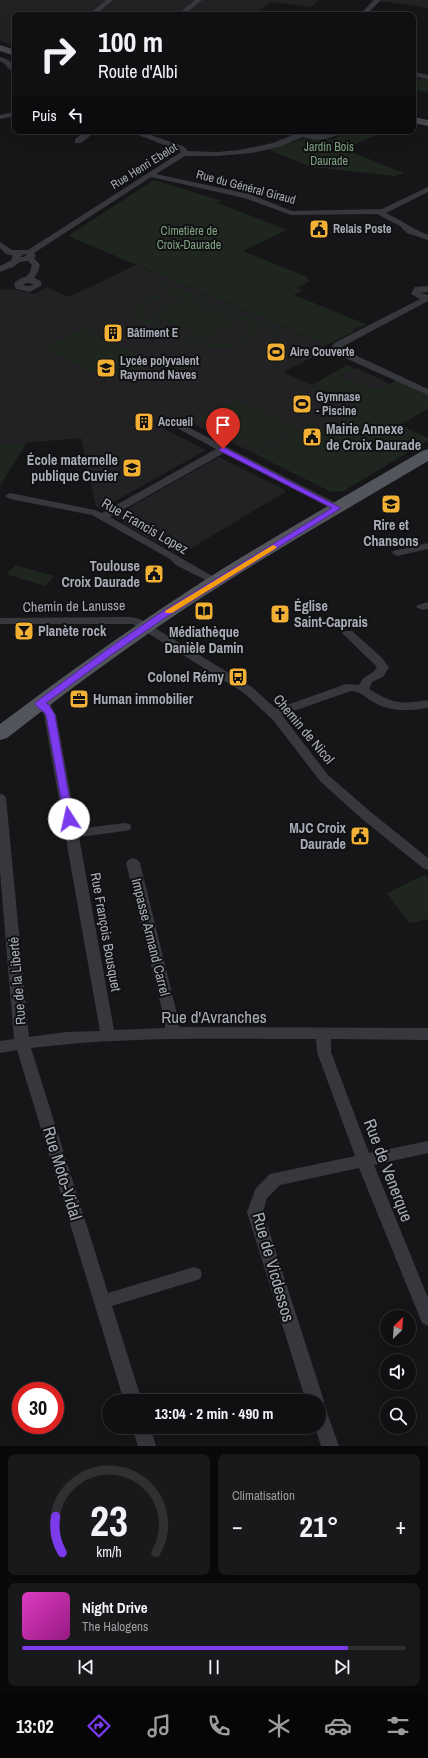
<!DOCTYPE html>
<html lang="fr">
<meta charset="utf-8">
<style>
body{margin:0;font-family:"Archivo Narrow",sans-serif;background:#19191b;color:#f1f3f6;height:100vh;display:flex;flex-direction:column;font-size:15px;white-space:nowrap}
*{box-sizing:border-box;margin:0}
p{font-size:13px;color:#9c9d9f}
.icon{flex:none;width:22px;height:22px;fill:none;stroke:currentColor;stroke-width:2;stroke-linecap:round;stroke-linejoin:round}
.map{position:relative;height:1446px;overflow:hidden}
.sheet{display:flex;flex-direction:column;gap:8px;padding:8px;background:#09090a;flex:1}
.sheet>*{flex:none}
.top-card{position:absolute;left:12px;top:12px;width:404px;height:122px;border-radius:8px;box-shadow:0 4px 16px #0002,0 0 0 1px #303032;background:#101012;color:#f1f3f6;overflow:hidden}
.needle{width:26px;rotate:25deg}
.tools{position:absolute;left:380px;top:1310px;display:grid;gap:8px}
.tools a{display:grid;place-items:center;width:36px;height:36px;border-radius:50%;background:#101012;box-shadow:0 4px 16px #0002,0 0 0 1px #303032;font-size:20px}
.speed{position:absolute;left:12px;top:1382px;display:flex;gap:8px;font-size:20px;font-weight:700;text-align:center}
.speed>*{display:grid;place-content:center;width:52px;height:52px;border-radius:50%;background:#101012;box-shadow:0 4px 16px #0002,0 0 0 1px #303032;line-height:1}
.speed .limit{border:6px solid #d22;background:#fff;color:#111}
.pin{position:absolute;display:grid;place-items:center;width:34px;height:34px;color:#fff;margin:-41px -17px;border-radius:50% 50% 50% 0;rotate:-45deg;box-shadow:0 0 4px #0007}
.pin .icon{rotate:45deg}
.me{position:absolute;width:44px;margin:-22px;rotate:350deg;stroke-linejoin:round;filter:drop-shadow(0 0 3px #0008)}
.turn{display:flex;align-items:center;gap:14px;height:84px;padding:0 20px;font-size:18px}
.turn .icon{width:52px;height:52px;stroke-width:2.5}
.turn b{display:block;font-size:28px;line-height:34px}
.then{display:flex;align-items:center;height:38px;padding:0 20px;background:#0003;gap:8px;font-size:15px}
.big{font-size:30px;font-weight:800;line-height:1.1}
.sheet .card{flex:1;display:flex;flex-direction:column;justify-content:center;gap:6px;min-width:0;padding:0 14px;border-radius:8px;background:#19191b}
.sheet .dial{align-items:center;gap:0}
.dial svg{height:104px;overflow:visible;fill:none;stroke:#303032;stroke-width:7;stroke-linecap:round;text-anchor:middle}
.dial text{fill:#f1f3f6;stroke:none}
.song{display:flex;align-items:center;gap:12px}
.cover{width:48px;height:48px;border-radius:6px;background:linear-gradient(135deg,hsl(310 70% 55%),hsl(310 70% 35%))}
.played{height:4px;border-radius:2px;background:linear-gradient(90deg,#7c3aed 85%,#303032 85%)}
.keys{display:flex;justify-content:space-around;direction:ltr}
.heat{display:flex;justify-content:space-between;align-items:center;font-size:22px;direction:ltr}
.sheet .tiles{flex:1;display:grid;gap:8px;grid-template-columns:1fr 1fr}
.card:last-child{grid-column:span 2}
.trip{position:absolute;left:102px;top:1394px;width:224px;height:40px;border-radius:20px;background:#101012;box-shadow:0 4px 16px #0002,0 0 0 1px #303032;font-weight:800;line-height:40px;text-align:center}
.dock{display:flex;height:64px;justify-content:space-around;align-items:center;background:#060607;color:#9c9d9f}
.dock .icon{width:28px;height:28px}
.dock .selected{color:#7c3aed}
.dock b{font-size:18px;color:#f1f3f6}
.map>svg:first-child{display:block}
</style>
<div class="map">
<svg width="428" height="1446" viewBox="0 0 428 1446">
<rect width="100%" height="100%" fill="#161618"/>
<g fill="#222225">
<polygon points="0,0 319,0 311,7 270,2 255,15 15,15 15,45 6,43 0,40"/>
<polygon points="372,0 428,0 428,8"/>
<polygon points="136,265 327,345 316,348 323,352 283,372 365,409 325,430 310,423 257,455 181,418 168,424 165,423 161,426 166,430 206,450 101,509 96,506 81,438 0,445 0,290 11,289 34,294 47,287 69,297"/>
<polygon points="354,368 359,369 390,384 380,389 370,389 340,376"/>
<polygon points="219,457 287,491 180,555 124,524 125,523 114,516"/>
</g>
<g fill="#1e261f" fill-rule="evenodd">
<polygon points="419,78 428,79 428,90 425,92 413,90 413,84"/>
<polygon points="346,131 387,131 344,149 404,173 395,176 311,167 269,150 305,138 323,140 334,139"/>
<polygon points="154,180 222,201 218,203 287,230 243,251 305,276 310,281 297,288 302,290 294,295 368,325 353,329 353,332 327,345 68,236"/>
<path d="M164 283 282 331 277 334 258 326C257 328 257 331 256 334 252 340 247 342 241 344 207 356 172 334 142 321 119 297 164 296 175 292L159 285ZM173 296 192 299 240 319 246 323 250 331C232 362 173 330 150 320L145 316 143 309C150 299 161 297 173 296Z"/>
<polygon points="184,299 237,321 206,338 153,315"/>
<polygon points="83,329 150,360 109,381 43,348"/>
<polygon points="347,365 354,368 340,376 370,389 380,389 397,380 428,394 428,409 400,425 428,438 428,440 344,491 331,492 257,455 310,423 325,430 364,409 312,385"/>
<polygon points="236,399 298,428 259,450 197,419"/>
<polygon points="27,442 0,486 0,445"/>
<polygon points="16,565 54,576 45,586 6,574"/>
<polygon points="424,875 428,878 428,919 409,923 387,893"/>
</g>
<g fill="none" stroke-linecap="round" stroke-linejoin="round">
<g fill="#37383d" fill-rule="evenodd">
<polygon points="106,0 113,0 95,15 88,15"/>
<polygon points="195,0 202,0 184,15 177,15"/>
<polygon points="374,0 381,0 366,15 359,15"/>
<path d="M0 57C10 60 15 63 15 73 9 71 7 64 0 61Z"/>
<polygon points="413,72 428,75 428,79 413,76"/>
<polygon points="15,112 15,116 0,119 0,115"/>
<polygon points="87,131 96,131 81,143 75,143 75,139"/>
<path d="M128 131H139L183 146 188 151 217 152 239 150 273 143 302 131H311L308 134C322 137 331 131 344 131L338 135 326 139 317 140 303 137 279 147 252 153 217 156H185L156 174 249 194 292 211 382 209 428 187V192L386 213C401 220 413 229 428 235V240L407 233 400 226 377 214 291 215 244 198 151 177 34 253 36 256 34 258 40 265 38 272 34 278 41 281 42 285 30 292 16 289 14 283 21 278 26 277 30 272 32 265 28 261 20 262 13 267 0 272V266L12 260V255L6 254 0 248V242L12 250H28L181 152 177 150ZM24 254 27 255 23 257H20ZM26 283 34 284 29 286 23 285Z"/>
<polygon points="428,286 428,292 420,293 428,295 428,301 340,348 428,389 428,395 336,354 330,348 336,342 420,299 411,294 415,287"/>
<polygon points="180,423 342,506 343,508 342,510 334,510 224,453 110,517 219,580 220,582 215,585 176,565 170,559 92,515 10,499 5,496 10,493 95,510 102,513 216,449 177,428 175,426 177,424"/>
<polygon points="428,543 428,549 397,556 392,553 393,551"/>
<polygon points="428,602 428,609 422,610 416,607 418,605"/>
<path d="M130 617 140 619 252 687 276 709 346 684 359 685C364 674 372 676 377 667L342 633 344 631H352L381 657 389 667 383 677 372 682 369 689C392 703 400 705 428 700V708C409 711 390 712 373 702 366 698 360 691 351 691L282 715 328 775 372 813 428 858V870L423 868 362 819 320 781 273 720 244 693 133 624H0V618Z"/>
<path d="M39 700 50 704 56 715 77 829 125 823 130 824 131 827 130 830 125 831 79 837 114 1030 165 1028V1022L126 863 128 860 133 858 138 860 140 863 179 1022V1027L428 1028V1040L331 1039V1052L369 1153 428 1141V1153L374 1165 428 1298V1326L422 1323 420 1318 359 1168 280 1185 267 1198 263 1212 324 1401 322 1406 325 1407 339 1446H321L315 1427H319V1401H306L247 1212 256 1188 270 1174 355 1156 317 1052 316 1039C221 1039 125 1036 31 1048L108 1293 194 1267 200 1269 202 1274 200 1279 194 1281 112 1306 142 1401H124L17 1050 0 1053V1041L14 1039 0 872V794L4 795 6 798 29 1037 66 1032 100 1031 44 715 41 709 35 707 33 704 35 701Z"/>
<polygon points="132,1427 150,1427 156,1446 138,1446"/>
</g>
<g fill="#45474d" fill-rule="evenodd">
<polygon points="0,45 15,50 15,56 0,51"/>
<polygon points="413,117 428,120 428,126 413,123"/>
</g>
<path fill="#53555c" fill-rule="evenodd" d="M428 449V461C351 507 273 551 198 600 132 643 69 690 7 738L0 740V724C60 679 122 634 185 593 263 542 343 498 422 451Z"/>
</g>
<path fill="#7c3aed" stroke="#51269a" d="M223 447 341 508 163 619 111 655 46 703 49 705 55 715 73 819 69 822 65 821 46 715C42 709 38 709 35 704L36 702 105 651 157 615 332 508 220 451 219 449Z"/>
<polygon fill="#f59e0b" points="273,545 277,547 275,549 172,613 166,613 165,611"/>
<defs>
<g id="civic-square" transform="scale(1)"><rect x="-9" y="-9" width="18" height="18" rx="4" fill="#f2b134" stroke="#111113"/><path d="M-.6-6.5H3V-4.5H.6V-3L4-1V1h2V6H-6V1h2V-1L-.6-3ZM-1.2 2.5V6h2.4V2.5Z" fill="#111"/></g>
<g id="building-square" transform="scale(1)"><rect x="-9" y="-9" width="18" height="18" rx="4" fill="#f2b134" stroke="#111113"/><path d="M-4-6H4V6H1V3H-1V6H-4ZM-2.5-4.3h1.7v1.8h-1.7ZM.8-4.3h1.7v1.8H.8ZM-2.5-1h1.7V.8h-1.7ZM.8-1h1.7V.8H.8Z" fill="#111"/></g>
<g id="stadium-square" transform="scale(1)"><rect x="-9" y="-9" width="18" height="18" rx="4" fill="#f2b134" stroke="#111113"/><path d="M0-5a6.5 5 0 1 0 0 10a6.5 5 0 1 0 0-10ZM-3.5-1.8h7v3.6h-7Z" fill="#111"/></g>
<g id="school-square" transform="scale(1)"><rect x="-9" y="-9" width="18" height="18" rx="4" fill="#f2b134" stroke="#111113"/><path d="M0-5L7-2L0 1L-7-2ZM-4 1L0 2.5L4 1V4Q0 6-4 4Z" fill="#111"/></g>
<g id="library-square" transform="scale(1)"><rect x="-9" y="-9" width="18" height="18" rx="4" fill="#f2b134" stroke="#111113"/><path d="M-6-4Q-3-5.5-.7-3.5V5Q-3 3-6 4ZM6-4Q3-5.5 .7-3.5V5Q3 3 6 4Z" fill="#111"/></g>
<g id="church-square" transform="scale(1)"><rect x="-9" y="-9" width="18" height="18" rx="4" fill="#f2b134" stroke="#111113"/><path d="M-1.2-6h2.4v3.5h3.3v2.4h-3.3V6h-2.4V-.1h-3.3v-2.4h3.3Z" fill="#111"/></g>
<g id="bar-square" transform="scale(1)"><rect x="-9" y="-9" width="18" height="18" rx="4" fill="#f2b134" stroke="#111113"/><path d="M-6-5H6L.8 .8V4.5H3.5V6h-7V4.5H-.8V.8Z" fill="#111"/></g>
<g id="bus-square" transform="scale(1)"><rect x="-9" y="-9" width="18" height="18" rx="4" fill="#f2b134" stroke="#111113"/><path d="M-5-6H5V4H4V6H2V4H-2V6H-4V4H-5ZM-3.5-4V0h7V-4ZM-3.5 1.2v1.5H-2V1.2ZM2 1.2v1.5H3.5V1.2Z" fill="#111"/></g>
<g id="office-square" transform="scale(1)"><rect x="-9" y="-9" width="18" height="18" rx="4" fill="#f2b134" stroke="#111113"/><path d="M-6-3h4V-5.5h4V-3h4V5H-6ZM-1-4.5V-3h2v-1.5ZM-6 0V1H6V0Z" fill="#111"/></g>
</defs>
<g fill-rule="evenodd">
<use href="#civic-square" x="319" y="229"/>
<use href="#building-square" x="113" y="333"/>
<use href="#stadium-square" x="276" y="352"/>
<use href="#school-square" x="106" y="368"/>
<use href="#stadium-square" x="302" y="404"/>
<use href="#building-square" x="144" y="422"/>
<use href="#civic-square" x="312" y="437"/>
<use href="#school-square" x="132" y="468"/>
<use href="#school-square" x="391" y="504"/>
<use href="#civic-square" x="154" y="574"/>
<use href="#library-square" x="204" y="611"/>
<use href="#church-square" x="280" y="614"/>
<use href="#bar-square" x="24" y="631"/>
<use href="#bus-square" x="238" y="677"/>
<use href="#office-square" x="79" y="699"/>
<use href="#civic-square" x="360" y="836"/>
</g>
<g text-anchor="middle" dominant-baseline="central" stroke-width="4" stroke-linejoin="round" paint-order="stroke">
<g font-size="12" fill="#7fa381" stroke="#111113">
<text x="329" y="147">Jardin Bois<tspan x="329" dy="14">Daurade</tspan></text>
<text x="189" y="231">Cimetière de<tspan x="189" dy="14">Croix-Daurade</tspan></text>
</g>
<g font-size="12" fill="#a8adb8" stroke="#111113">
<text transform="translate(144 166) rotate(-32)">Rue Henri Ebelot</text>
<text transform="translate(246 187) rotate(15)">Rue du Général Giraud</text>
</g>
<g font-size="12" font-weight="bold" fill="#a8adb8" stroke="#111113" text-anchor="start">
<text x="333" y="229">Relais Poste</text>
<text x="127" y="333">Bâtiment E</text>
<text x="290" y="352">Aire Couverte</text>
<text x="120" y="361">Lycée polyvalent<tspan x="120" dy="14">Raymond Naves</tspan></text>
<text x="316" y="397">Gymnase<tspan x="316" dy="14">- Piscine</tspan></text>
<text x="158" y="422">Accueil</text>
</g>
<g font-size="14" font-weight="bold" fill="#a8adb8" stroke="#111113" text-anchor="start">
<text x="326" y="429">Mairie Annexe<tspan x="326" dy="16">de Croix Daurade</tspan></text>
<text x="118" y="460" text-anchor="end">École maternelle<tspan x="118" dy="16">publique Cuvier</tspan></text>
<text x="391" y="525" text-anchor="middle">Rire et<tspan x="391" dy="16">Chansons</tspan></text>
<text x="140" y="566" text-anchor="end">Toulouse<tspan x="140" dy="16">Croix Daurade</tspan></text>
<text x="294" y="606">Église<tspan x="294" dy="16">Saint-Caprais</tspan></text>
<text x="38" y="631">Planète rock</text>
<text x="204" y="632" text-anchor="middle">Médiathèque<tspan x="204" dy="16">Danièle Damin</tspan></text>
<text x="224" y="677" text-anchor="end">Colonel Rémy</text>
<text x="93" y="699">Human immobilier</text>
<text x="346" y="828" text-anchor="end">MJC Croix<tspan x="346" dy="16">Daurade</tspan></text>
</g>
<g font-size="14" fill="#a8adb8" stroke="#111113">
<text transform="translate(145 526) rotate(30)">Rue Francis Lopez</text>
<text transform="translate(74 606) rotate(-1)">Chemin de Lanusse</text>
<text transform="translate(304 729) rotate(50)">Chemin de Nicol</text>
<text transform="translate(106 932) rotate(80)">Rue François Bousquet</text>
<text transform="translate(151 937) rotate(76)">Impasse Armand Carrel</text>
<text transform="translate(17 981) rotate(-95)">Rue de la Liberté</text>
</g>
<g font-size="17" fill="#a8adb8" stroke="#111113">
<text x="214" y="1016">Rue d'Avranches</text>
<text transform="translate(389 1170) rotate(69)">Rue de Venerque</text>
<text transform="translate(63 1173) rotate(73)">Rue Moto-Vidal</text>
<text transform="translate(274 1267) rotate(74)">Rue de Vicdessos</text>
</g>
</g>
</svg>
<div class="tools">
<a><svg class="needle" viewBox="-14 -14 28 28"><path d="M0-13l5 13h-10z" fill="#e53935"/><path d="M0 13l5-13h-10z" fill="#9c9d9f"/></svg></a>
<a><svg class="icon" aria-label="sound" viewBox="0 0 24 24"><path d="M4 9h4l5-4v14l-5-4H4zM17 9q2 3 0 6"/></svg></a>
<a><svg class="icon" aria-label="search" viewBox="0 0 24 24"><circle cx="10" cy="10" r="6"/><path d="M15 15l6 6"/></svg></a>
</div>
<div class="speed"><div class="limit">30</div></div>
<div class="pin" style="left:223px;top:449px;background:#d93025"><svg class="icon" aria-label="arrive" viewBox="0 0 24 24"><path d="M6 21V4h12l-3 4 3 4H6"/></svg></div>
<svg class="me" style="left:69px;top:819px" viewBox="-20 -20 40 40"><circle r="19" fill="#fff"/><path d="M0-13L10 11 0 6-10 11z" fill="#7c3aed"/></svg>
<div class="trip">13:04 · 2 min · 490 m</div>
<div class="top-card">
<div class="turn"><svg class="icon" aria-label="right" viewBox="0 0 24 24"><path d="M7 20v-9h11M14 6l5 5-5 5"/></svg><div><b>100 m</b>Route d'Albi</div></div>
<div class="then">Puis<svg class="icon" aria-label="left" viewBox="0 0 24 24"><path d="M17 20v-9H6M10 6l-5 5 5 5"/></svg></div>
</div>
</div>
<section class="sheet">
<div class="tiles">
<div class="card dial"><svg viewBox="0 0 100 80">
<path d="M14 69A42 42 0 1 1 86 69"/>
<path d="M14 69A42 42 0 0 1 9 41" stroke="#7c3aed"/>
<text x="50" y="56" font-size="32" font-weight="700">23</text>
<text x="50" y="72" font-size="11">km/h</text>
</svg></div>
<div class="card"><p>Climatisation</p>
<div class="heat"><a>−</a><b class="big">21°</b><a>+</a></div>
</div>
<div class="card">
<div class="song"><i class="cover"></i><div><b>Night Drive</b><p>The Halogens</p></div></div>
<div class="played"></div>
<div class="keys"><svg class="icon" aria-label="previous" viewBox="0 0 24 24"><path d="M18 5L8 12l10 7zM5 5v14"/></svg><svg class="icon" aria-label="pause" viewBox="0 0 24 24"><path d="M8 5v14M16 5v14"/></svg><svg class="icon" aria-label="next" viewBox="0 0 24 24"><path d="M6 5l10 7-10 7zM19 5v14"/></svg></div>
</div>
</div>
</section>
<nav class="dock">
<b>13:02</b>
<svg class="icon selected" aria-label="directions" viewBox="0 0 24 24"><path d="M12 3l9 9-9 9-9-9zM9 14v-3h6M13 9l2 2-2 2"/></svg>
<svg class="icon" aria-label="music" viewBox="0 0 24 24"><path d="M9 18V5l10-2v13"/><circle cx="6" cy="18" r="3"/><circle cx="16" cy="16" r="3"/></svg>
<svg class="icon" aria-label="phone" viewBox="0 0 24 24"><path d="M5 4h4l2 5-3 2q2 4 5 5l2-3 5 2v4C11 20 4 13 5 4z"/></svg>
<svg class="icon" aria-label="climate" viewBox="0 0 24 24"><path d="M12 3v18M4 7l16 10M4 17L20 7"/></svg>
<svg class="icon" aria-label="car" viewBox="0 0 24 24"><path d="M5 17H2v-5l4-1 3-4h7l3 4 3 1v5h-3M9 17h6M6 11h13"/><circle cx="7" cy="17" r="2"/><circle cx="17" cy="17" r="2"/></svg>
<svg class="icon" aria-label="filters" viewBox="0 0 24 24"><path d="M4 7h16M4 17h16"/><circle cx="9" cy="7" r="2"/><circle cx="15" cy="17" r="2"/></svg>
</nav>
